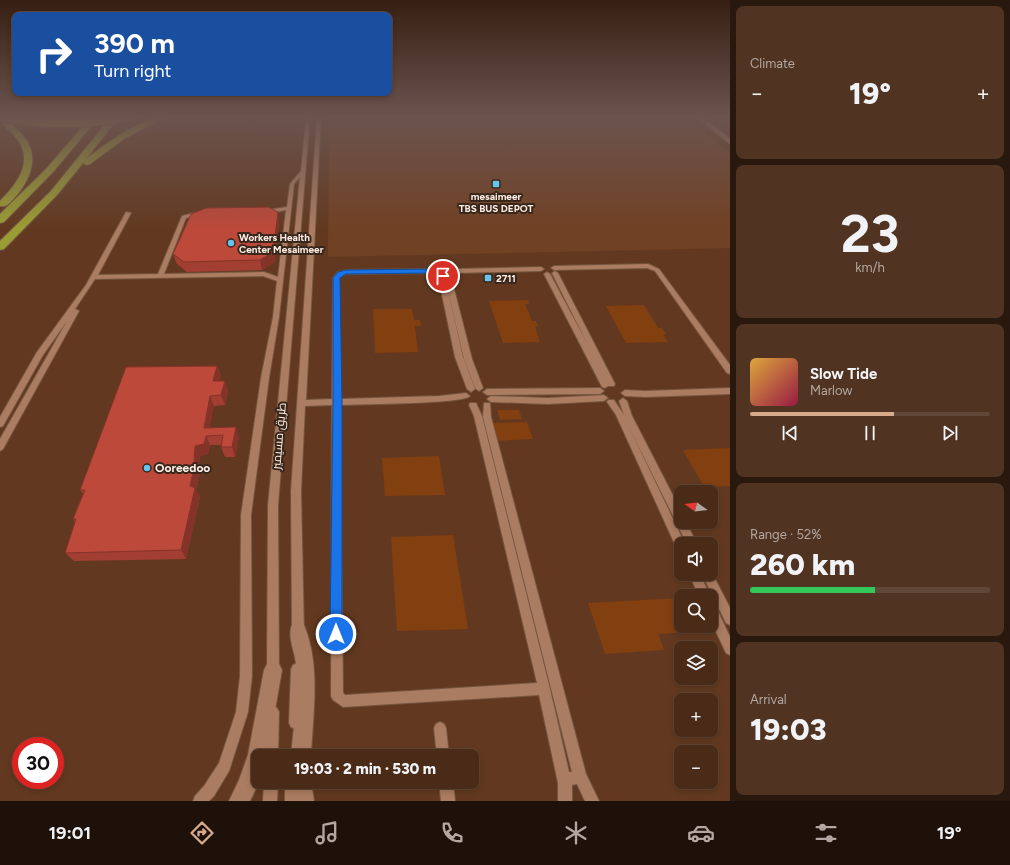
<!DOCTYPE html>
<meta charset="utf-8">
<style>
body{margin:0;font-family:Figtree,Cairo,sans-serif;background:#513321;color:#f1f3f6;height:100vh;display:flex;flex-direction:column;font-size:15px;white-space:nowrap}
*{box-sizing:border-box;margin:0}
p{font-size:13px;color:#b2a7a2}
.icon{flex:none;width:22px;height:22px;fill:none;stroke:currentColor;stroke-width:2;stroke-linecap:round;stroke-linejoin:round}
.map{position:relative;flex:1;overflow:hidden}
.side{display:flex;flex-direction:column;gap:6px;padding:6px;background:#29180d;width:280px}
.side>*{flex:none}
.top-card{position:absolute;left:12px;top:12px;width:380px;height:84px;border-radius:8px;box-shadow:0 2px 6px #0003,0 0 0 1px #614737;background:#1a4fa0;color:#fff;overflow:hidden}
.needle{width:26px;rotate:284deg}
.buttons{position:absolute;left:674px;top:485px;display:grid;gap:8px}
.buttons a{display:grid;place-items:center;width:44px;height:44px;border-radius:8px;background:#4a2b18;box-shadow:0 2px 6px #0003,0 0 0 1px #614737;font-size:20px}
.speed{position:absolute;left:12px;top:737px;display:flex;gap:8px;font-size:20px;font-weight:700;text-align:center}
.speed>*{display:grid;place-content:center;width:52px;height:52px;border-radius:50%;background:#4a2b18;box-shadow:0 2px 6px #0003,0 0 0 1px #614737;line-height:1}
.speed .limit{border:6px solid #d22;background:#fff;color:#111}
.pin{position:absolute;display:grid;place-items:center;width:34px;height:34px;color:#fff;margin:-17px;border:2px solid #fff;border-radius:50%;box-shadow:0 1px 4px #0007}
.me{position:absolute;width:44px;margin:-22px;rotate:0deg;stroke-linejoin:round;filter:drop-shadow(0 0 3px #0008)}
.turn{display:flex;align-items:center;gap:14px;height:84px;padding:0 16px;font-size:18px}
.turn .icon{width:52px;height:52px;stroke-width:2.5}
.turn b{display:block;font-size:28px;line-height:34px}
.big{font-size:30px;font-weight:800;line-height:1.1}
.side .widget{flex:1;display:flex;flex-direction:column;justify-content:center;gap:6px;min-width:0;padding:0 14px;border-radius:8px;background:#513321}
.side .dial{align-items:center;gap:0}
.dial b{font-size:52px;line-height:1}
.song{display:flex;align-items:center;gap:12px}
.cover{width:48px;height:48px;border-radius:6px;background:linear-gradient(135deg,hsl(40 70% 55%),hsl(340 70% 35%))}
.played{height:4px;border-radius:2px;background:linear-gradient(90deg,#d6ab8b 60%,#614737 60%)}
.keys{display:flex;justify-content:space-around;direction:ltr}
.heat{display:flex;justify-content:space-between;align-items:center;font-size:22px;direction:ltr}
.charge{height:6px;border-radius:3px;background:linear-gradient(90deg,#34c759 52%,#614737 0)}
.trip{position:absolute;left:251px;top:749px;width:228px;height:40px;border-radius:8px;background:#4a2b18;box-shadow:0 2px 6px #0003,0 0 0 1px #614737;font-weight:800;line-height:40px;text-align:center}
.dock{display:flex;height:64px;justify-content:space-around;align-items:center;background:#1e110a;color:#b2a7a2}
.dock .icon{width:28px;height:28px}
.dock .on{color:#d6ab8b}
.dock b{font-size:18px;color:#f1f3f6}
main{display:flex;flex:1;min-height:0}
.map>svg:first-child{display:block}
</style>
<main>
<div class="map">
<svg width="730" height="801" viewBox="0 0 730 801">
<rect width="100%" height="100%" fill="#623920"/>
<polygon fill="#714124" points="329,117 686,117 730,153 730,248 328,257"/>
<g fill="#823f10">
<polygon points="528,300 529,304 525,304 532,321 536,321 538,326 535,327 540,342 503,343 489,301"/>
<polygon points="644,305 658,328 662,328 666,334 663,334 668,342 626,343 606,306"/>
<polygon points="373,309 412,309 414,320 420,320 421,326 415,326 418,352 375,353"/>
<polygon points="497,410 519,410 522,419 500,420"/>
<polygon points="527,422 533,439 496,441 491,423"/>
<polygon points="730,448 730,486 704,487 683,450"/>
<polygon points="439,456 445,495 385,496 382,458"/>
<polygon points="453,535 468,629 397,631 391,537"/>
<polygon points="681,598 681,626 702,626 705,631 658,634 664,650 605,654 588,603"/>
</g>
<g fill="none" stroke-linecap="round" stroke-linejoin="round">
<g stroke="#75553f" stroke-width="2">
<g id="street">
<polygon points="306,117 310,117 278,505 279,671 277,675 273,677 269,675 267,671 268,505 300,177 294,184 279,317 269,378 251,515 252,676 248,712 229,771 214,796 209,801 193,801 195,796 204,786 219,763 236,712 240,676 241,515 261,378 273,317 277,281 263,276 95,279 75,309 79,311 3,449 0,451 0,439 67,321 43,355 3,426 0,427 0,417 37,352 86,285 126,212 131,213 98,275 158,274 182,216 201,211 204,213 203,214 186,218 164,274 264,272 278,277 286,210 266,214 263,212 266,210 287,207 290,184 301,171"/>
<path d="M317 117H321L306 400 332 399 333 278 338 272 346 270 437 269 438 268 446 266 453 269 541 267 544 269 541 271 454 273 451 277 472 359 483 388 479 391 475 388 464 359 445 278 463 357 475 389 471 392 467 389 455 357 438 276 435 273 346 274 342 275 339 278 340 399 439 396 466 393 470 396C463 404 358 404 340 405L343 693 345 695 537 683 474 416 469 405 470 403H476L482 416 550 689 569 772H572L483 417 484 403H490L491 417 586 774 599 801H585L577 784 572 785V801H558V783L539 695 343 707 333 700 331 696 332 405 305 406 301 491 304 633 302 637 298 639 294 637 292 633 291 491ZM442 270H445L449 272 448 273 444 274 441 272Z"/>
<polygon points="648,264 659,269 730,365 730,374 727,373 655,271 647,268 554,270 551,268 554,266"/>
<polygon points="555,271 558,273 615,384 614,386 608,386 605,388 602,387 544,274 547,272 550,274 588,345 552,273"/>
<polygon points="600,388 604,391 600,394 487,395 483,392 487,389"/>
<polygon points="730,388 730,394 645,397 625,396 621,393 625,390 645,391"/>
<polygon points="604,395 608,398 604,401 548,404 491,402 487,399 491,396 548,398"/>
<polygon points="623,398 627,401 632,416 681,511 681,522 686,522 697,544 687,544 628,425 685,544 681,544 681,551 677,549 616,415 607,402 608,400 614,400 624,415 619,401"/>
<polygon points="711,571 730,608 730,625 726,623 702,574 711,574"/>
<polygon points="689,574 700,574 710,596 699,596"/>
<polygon points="711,604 715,605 730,637 730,655 726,653 711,621"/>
<polygon points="297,663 301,665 303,669 301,723 299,727 295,729 291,727 289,723 291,669 293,665"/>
<polygon points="273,706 277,708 279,712 278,756 266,756 267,712 269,708"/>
<polygon points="440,722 444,724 446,728 449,756 437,756 434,728 436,724"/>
<polygon points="264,782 278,782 277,801 263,801"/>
<rect x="285" y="782" width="14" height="19"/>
<polygon points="439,782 453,782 455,801 441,801"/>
</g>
</g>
<g stroke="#75553f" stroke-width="2">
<g id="secondary">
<polygon points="696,117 703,117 730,139 730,144"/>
<path d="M298 623 304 625C321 666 313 713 311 756H291C294 725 298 695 296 664 295 652 287 636 292 625Z"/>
<polygon points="273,661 279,664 282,670 267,756 258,756 259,782 250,801 229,801 239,780 248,755 264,670 267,664"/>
<polygon points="291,782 311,782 314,801 294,801"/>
</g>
</g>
<g stroke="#75553f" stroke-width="2">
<g id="highway">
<path d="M0 117H6C11 125 19 130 25 138 39 157 31 178 17 195 12 200 8 208 0 206V201C19 182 36 159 13 134 8 129 0 124 0 117Z"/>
<polygon points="18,117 57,117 53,119 22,119"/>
<polygon points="91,117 99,117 53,172 4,222 0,223 0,214 47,168"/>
<path d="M111 117H119L86 159C106 144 141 117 166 117L124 139 90 164 87 165 83 163 57 195 4 249 0 250V241L51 191Z"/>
</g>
</g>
<use href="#street" fill="#aa7c62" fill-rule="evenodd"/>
<use href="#secondary" fill="#aa7c62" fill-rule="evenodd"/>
<use href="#highway" fill="#9a9c34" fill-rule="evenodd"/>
<g stroke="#75553f" stroke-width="10" stroke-linecap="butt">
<path id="highway-bridge" d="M2 117C45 126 88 124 131 117"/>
</g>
<use href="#highway-bridge" stroke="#9a9c34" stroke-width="8"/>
</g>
<g fill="#a23f32">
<polygon points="279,222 275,262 262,270 187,272 177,264 173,254"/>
<polygon points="217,366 221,376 219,381 225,381 228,391 225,405 214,406 209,428 239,437 235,457 225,457 221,447 222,445 210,445 208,454 200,456 198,471 200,474 196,490 200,497 186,559 74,561 65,553 75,522 73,519 83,494 80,490"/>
</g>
<g fill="#843329">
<polygon points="278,212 279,222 275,262 262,270 260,260"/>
<polygon points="217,366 221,376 216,391 213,381"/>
<polygon points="225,381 228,391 225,405 221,395"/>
<polygon points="210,396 214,406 208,436 204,428"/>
<polygon points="236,427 239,437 235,457 232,447"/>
<polygon points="206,436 210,445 208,454 200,456 198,471 200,474 196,490 200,497 186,559 181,550 194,465 195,446"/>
</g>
<g fill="#bc493a" stroke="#843329">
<polygon points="268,207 278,212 273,252 260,260 184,262 173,254 191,214 206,208"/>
<polygon points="217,366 213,381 225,381 221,395 210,396 204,428 236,427 232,447 221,447 223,435 206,436 204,444 195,446 194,465 195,464 190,486 195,488 181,550 65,553 76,519 73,519 85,490 80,490 126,367"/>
</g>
<linearGradient id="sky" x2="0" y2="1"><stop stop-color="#361f12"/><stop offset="0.51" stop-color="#6b544e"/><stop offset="1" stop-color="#6b544e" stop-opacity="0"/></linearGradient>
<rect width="730" height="229" fill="url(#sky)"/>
<polygon fill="#1a73e8" stroke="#114b97" points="438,269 445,274 445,277 440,277 436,273 346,274 340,278 342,401 342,634 341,639 336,641 331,639 330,634 333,401 333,278 338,272 346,270"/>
<g fill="#67c4ef" stroke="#39261b" stroke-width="1.5">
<rect x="492" y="180" width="8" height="8" rx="2"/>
<circle cx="231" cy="243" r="4"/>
<rect x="484" y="274" width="8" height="8" rx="2"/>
<circle cx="147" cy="468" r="4"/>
</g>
<g text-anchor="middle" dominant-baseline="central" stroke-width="4" stroke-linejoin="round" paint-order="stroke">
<g font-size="10" font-weight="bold" fill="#feeee5" stroke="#39261b" text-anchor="start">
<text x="496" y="196" text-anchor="middle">mesaimeer<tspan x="496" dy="12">TBS BUS DEPOT</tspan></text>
<text x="239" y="237">Workers Health<tspan x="239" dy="12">Center Mesaimeer</tspan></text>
<text x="496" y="278">2711</text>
</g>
<g font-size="12" fill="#feeee5" stroke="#39261b">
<text transform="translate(279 436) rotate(-85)">طريق مسيمير</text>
</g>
<g font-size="12" font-weight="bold" fill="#feeee5" stroke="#39261b" text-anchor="start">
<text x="155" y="468">Ooreedoo</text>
</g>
</g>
</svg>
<div class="buttons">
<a><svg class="needle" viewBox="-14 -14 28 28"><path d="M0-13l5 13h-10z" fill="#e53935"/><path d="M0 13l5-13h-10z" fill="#b2a7a2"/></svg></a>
<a><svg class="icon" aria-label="sound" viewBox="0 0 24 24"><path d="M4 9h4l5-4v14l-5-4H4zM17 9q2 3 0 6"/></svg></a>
<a><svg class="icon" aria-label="search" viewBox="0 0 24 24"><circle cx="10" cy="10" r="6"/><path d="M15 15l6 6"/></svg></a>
<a><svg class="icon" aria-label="layers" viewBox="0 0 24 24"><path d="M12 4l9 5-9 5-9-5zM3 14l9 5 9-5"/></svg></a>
<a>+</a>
<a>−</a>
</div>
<div class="speed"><div class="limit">30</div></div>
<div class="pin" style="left:443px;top:276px;background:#d93025"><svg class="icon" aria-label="arrive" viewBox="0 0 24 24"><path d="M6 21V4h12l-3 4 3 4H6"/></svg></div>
<svg class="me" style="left:336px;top:634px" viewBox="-20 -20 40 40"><circle r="17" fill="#1a73e8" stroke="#fff" stroke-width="3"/><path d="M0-11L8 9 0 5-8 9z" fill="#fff"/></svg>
<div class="trip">19:03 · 2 min · 530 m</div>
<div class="top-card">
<div class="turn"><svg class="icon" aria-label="right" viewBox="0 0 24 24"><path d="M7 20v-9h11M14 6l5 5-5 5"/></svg><div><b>390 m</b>Turn right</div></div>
</div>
</div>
<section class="side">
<div class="widget"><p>Climate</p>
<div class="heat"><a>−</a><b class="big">19°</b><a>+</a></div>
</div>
<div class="widget dial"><b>23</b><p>km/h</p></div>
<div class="widget">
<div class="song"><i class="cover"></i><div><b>Slow Tide</b><p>Marlow</p></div></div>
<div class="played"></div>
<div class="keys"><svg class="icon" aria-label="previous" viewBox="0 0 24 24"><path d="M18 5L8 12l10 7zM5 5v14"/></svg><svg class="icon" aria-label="pause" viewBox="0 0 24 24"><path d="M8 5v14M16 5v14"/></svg><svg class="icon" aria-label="next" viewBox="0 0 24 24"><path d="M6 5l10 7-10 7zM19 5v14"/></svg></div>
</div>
<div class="widget"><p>Range · 52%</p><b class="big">260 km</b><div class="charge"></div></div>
<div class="widget"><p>Arrival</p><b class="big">19:03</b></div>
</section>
</main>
<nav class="dock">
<b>19:01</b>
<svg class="icon on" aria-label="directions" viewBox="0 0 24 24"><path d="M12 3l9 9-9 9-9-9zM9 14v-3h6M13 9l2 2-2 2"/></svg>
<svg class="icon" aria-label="music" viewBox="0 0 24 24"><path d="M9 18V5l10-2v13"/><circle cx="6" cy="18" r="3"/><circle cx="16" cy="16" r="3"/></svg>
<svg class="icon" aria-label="phone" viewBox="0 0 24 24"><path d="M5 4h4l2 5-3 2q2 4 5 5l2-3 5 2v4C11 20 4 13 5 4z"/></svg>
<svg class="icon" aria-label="climate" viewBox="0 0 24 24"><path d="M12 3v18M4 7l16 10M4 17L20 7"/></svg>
<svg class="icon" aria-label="car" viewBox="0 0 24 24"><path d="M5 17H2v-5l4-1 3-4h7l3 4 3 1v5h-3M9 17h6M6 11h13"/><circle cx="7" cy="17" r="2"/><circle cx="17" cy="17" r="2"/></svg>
<svg class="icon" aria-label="filters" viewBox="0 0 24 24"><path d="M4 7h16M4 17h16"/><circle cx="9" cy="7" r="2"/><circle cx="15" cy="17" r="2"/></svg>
<b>19°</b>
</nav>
